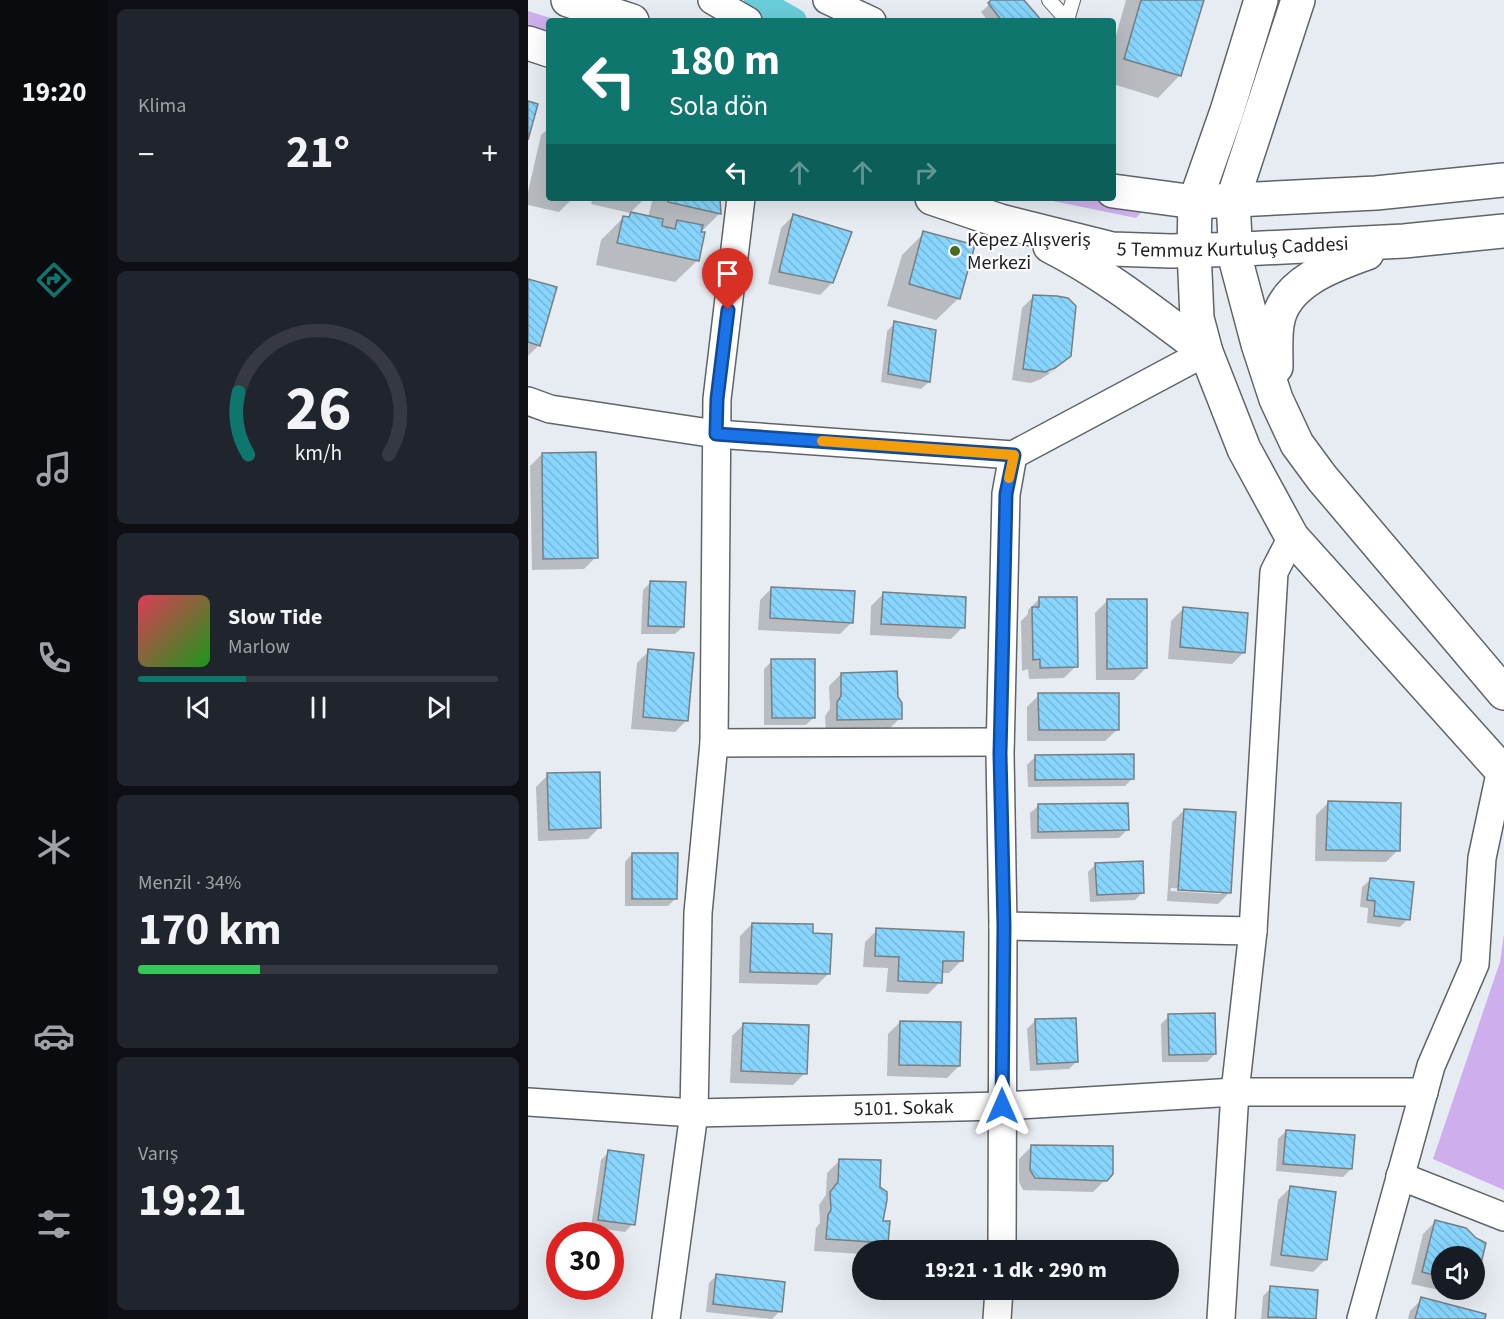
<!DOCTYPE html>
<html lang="tr">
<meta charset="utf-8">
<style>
body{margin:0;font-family:"Source Sans 3",sans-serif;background:#20242c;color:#f1f3f6;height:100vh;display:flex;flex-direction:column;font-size:22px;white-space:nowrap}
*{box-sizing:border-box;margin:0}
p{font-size:20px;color:#9ea1a6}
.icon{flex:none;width:33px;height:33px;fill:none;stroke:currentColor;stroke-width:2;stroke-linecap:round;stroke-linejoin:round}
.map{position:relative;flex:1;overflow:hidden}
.details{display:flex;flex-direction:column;gap:9px;padding:9px;background:#0d0f14;width:420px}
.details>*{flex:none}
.hud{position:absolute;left:18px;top:18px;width:570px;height:183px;border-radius:6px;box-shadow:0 6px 24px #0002;background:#0f766e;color:#fff;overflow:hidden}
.tools{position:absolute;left:903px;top:1246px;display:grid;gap:12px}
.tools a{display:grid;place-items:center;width:54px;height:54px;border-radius:50%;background:#171b24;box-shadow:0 6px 24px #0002;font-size:30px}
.speed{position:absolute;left:18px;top:1222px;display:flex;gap:12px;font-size:30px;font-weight:700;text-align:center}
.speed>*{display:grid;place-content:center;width:78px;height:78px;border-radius:50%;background:#171b24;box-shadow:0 6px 24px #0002;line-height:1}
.speed .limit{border:9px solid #d22;background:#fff;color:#111}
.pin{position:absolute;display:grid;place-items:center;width:51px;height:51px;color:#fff;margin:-62px -26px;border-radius:50% 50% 50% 0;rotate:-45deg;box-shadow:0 0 6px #0007}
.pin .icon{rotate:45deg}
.me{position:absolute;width:66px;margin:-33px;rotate:0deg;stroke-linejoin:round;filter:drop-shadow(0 0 4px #0008)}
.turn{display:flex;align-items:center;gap:21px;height:126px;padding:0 24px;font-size:27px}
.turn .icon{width:78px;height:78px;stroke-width:2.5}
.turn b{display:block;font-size:42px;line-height:51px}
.lanes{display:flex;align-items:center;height:57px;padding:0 24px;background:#0003;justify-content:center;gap:30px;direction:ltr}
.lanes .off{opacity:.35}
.big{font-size:45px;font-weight:700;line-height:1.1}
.details .widget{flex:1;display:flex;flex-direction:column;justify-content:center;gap:9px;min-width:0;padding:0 21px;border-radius:9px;background:#20242c}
.details .dial{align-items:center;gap:0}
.dial svg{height:156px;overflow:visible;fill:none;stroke:#363941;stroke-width:7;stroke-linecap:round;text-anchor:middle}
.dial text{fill:#f1f3f6;stroke:none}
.song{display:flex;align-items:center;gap:18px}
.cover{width:72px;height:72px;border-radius:9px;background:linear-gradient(135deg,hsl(350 70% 55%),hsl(120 70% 35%))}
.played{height:6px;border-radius:3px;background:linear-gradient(90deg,#0f766e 30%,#363941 30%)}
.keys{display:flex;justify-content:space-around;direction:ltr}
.heat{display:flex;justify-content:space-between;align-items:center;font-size:33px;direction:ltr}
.charge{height:9px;border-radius:4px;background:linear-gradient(90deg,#34c759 34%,#363941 0)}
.trip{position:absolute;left:324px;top:1240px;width:327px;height:60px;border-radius:30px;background:#171b24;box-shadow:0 6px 24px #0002;font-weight:700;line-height:60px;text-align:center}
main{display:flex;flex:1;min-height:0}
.menu{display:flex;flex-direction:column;width:108px;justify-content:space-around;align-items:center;background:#090b0e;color:#9ea1a6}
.menu .icon{width:42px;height:42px}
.menu .active{color:#0f766e}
.menu b{font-size:27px;color:#f1f3f6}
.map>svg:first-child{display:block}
</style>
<main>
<nav class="menu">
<b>19:20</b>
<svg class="icon active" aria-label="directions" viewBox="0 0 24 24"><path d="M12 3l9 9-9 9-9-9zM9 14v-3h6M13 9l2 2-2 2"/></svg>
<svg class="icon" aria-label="music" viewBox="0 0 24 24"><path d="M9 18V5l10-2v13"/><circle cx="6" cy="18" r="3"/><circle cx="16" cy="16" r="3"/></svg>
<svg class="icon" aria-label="phone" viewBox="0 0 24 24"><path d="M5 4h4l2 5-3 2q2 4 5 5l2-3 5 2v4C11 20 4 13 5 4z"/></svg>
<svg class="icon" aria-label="climate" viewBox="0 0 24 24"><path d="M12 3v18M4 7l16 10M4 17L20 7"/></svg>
<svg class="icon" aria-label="car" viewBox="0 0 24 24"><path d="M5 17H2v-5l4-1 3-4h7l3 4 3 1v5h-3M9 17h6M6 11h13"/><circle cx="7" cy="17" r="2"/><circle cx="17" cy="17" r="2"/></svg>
<svg class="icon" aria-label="filters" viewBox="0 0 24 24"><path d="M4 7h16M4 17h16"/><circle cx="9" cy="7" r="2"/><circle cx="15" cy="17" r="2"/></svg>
</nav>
<section class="details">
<div class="widget"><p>Klima</p>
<div class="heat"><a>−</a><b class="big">21°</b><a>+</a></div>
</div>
<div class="widget dial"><svg viewBox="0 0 100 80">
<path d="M14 69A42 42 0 1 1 86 69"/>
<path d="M14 69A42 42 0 0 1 9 37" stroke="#0f766e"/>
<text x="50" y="56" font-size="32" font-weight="700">26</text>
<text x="50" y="72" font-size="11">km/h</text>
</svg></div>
<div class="widget">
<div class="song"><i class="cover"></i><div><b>Slow Tide</b><p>Marlow</p></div></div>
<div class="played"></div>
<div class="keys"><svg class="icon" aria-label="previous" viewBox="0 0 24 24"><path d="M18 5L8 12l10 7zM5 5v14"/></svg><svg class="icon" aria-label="pause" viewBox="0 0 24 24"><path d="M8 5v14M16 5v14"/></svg><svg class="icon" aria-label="next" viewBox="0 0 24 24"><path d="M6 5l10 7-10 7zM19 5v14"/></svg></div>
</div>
<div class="widget"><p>Menzil · 34%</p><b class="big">170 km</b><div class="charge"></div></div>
<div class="widget"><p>Varış</p><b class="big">19:21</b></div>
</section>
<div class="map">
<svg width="976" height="1319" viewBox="0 0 976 1319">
<defs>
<pattern id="building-back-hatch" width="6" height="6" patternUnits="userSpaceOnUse" patternTransform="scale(1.5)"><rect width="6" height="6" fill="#87d5fc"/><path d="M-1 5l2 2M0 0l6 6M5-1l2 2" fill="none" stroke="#74b7d8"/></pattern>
</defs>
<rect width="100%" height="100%" fill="#e7ecf2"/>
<g fill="#ceaeed">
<polygon points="0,11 32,21 21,21 21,36 0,29"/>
<polygon points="510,198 585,198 610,203 613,213 608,218"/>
<polygon points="976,934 976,1190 905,1159 972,962"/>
</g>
<g fill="#0003" fill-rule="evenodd">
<polygon points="466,0 494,0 512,21 460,21 453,12"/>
<polygon points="598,0 674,0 652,75 630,98 585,84 585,46"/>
<polygon points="21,128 21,198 45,198 31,212 0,205 0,192 13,135"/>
<polygon points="65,198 117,198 102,213 63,204"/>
<polygon points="125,198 190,198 192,213 172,233 170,260 147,282 68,265 73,240 96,217 99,218 103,214 120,217"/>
<polygon points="265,216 304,283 292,295 240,284 253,228"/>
<polygon points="396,233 431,298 408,320 359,306 374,255"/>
<polygon points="0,280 11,345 0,356"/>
<polygon points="506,296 542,355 532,365 532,362 520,371 521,373 530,368 513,379 503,383 484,380 494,308"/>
<polygon points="367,323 401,382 393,389 353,382 359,331"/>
<polygon points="14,454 68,557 56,569 4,570 2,466"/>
<polygon points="123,582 155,627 147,634 113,634 115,590"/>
<polygon points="244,588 324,622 312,634 230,630 232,600"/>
<polygon points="355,594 435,627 423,639 342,635 343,606"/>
<polygon points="512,598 548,666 536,678 501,679 500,669 494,671 493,621 500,614 500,610"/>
<polygon points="579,601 618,668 606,680 568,680 567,613"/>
<polygon points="655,609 716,652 704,664 640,659 643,621"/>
<polygon points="121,651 159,720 147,732 103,729 109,663"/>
<polygon points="244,661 286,717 278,725 236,725 236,669"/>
<polygon points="313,674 369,698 372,718 360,730 298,732 297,716 302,709 301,686"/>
<polygon points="511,695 590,729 577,741 499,741 499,707"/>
<polygon points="507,757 605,778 597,786 500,787 499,765"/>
<polygon points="20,775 72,827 60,839 10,841 8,787"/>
<polygon points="800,803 870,850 858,862 787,861 788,815"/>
<polygon points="510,806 599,830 591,838 503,839 502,813"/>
<path d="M656 810 702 892 690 904 639 901 644 822ZM643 888 693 891V894L642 891Z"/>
<polygon points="104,854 148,898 140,906 97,906 97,862"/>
<polygon points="568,864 615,892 607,900 562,902 560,872"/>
<polygon points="842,880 880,919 872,927 839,923 840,908 832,907 834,887"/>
<polygon points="224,924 283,934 301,973 289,985 211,983 212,936"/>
<polygon points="349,930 433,961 421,973 413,973 412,982 400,994 358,992 360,968 335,967 337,942"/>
<polygon points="641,1016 687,1054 679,1062 634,1062 633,1024"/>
<polygon points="507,1021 549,1061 541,1069 502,1071 499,1029"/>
<polygon points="372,1022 431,1066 419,1078 359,1076 360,1034"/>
<polygon points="216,1024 277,1073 265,1085 202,1083 204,1036"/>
<polygon points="758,1131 823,1169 815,1177 748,1171 750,1139"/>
<polygon points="503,1147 584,1173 565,1192 495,1190 491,1182 491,1159"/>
<polygon points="81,1152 105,1224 97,1232 63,1227 73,1160"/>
<polygon points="311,1161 351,1187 354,1223 358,1243 350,1251 334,1251 334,1254 286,1251 288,1228 292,1223 291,1205 298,1195 299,1173"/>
<polygon points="762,1188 797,1260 785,1272 742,1266 750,1200"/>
<polygon points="907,1222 946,1257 914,1257 914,1290 940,1290 935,1295 883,1284 895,1234"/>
<polygon points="189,1275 252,1311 244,1319 178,1312 181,1283"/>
<polygon points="743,1288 789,1292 786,1319 733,1319 735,1296"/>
<polygon points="894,1299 955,1319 880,1319 882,1311"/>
</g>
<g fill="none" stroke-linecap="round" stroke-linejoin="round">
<polyline stroke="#69cdd9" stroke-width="26" points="229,0 266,21"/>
</g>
<g fill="url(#building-back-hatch)" stroke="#787f82" stroke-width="1.5">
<polygon points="463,0 496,0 514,21 474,21 460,3"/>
<polygon points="613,0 676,0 653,76 596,59"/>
<polygon points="0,101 10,104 0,140"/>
<polygon points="141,198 192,198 193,214 140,202"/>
<polygon points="103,212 135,219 134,226 147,229 149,220 175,225 173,232 177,232 171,261 89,243 95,216 101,217"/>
<polygon points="265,214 324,232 305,283 251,272"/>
<polygon points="395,231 447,245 432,299 381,284"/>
<polygon points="0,279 29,287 12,346 0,342"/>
<polygon points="505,295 529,296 540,298 548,306 543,356 527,368 517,372 495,369"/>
<polygon points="366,321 408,330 402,382 360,374"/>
<polygon points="68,452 70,558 15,559 14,453"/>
<polygon points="122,581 158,582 156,627 120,626"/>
<polygon points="243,587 327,591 325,623 242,618"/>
<polygon points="355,592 438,597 437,628 353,624"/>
<polygon points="511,597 549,597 550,667 512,668 512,659 505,660 504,607 511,607"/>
<polygon points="579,599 619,599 619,668 579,669"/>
<polygon points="655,607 720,613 717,653 652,647"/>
<polygon points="120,649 166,653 160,721 115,717"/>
<polygon points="243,659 287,659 287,718 244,718"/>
<polygon points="369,671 370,697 374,703 374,719 309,720 309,702 313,696 313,673"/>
<polygon points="510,693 591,693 591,730 511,730"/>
<polygon points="606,754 606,779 507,780 507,755"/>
<polygon points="72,772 73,828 21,830 19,773"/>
<polygon points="800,801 873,803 872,851 798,850"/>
<polygon points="600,803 601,830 510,832 510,804"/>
<polygon points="656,809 708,812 703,893 650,890"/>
<polygon points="104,853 150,853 149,899 104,899"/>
<polygon points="615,861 616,893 569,895 567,863"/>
<polygon points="842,878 886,882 882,920 846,916 847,901 839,900"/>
<polygon points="224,923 285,924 285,933 304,934 302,974 222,972"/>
<polygon points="348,928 436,932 435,961 415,961 414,983 370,981 371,957 347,956"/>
<polygon points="687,1013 688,1054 641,1055 640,1014"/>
<polygon points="548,1018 550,1062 509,1064 507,1019"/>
<polygon points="372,1021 433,1022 432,1066 371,1065"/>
<polygon points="215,1023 281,1025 279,1074 213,1071"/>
<polygon points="758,1130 827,1135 824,1169 755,1164"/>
<polygon points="503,1145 585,1146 585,1174 579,1181 507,1178 502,1170"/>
<polygon points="80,1150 116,1155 107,1225 70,1220"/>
<polygon points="311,1159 353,1160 352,1187 359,1192 359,1200 355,1221 362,1221 360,1243 298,1239 300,1215 303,1210 302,1192 310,1182"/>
<polygon points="762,1186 808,1192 799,1260 753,1255"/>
<polygon points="907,1220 938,1228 948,1238 958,1243 948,1284 946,1284 946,1257 914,1257 914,1277 894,1272"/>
<polygon points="188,1274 257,1282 254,1312 185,1304"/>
<polygon points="742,1286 790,1290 788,1319 740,1317"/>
<polygon points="893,1297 958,1314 957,1319 887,1319"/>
</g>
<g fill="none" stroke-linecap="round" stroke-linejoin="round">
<g stroke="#606469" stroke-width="16">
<g id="service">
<polyline points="521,0 539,20"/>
<polyline points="539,20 545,0"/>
</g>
</g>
<g stroke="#606469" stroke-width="30">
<g id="minor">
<polyline points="184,0 220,21"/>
<polyline points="299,0 344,21"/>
<polyline points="0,401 22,409 188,434 485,455 678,352"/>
<polyline points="186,743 472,742"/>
<polyline points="475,926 725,931"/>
<path id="s1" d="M0 1102 166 1113 474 1106 707 1092H896"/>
<polyline points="872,1176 976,1217"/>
<polyline points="474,1251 475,926 472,754 478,494 485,455"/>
<polyline points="138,1319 166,1113 170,913 186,743 189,399 213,198"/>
<polyline points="469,1319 471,1290"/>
<polyline points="693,1319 707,1092 725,931 746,572 764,537"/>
<polyline points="833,1319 903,1066 947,964 954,858 973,769"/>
</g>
</g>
<g stroke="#606469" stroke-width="36">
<g id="tertiary">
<polyline points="705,199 770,0"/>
<polyline points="667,202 699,111 733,0"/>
</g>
</g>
<g stroke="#606469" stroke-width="36">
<g id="secondary">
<polyline points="40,0 104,21"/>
<polyline points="0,43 21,50"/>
<polyline points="585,191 667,202 848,193 976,180"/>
<path id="s2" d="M404 198 472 221 584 249 643 251 716 249 876 241 976 231"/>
<polyline points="705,199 708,261 730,344 748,399 769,444 794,478 976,693"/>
<polyline points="667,202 666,250 669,318 678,352 716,449 764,537 976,773"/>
<path d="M522 246C579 275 627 314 678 352"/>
<path d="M748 367C748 353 747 338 749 325 754 283 805 265 839 253"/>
</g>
</g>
<use href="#service" stroke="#fff" stroke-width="14"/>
<use href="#minor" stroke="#fff" stroke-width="27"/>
<use href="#tertiary" stroke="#fff" stroke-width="33"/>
<use href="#secondary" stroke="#fff" stroke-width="33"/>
</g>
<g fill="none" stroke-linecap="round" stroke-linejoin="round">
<g stroke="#114b97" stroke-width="15">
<polyline id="route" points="200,310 189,399 188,434 486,455 478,494 472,754 476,926 474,1106"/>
</g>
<use href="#route" stroke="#1a73e8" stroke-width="10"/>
<polyline stroke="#f59e0b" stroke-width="10" points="294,441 486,455 481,478"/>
</g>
<circle fill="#4c6b21" stroke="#fff" stroke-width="2" cx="427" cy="251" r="6"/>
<g text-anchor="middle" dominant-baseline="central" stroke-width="4.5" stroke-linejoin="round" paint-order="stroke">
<g font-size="20" fill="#1f2023" stroke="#fff" text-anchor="start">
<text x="439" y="240">Kepez Alışveriş<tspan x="439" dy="23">Merkezi</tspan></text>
</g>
<g font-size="20" fill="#1f2023" stroke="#fff">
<text stroke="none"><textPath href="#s2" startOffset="308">5 Temmuz Kurtuluş Caddesi</textPath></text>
<text stroke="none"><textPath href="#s1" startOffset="376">5101. Sokak</textPath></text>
</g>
</g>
</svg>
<div class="tools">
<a><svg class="icon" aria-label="sound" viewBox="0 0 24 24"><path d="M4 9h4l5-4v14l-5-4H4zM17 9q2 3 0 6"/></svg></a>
</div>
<div class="speed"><div class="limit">30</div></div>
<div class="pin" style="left:200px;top:310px;background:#d93025"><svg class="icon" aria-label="arrive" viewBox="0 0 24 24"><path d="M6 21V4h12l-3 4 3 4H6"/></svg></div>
<svg class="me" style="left:474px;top:1106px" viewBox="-20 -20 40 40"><path d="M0-17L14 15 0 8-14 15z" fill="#1a73e8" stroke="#fff" stroke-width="4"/></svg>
<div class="trip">19:21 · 1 dk · 290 m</div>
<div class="hud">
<div class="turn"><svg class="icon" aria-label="left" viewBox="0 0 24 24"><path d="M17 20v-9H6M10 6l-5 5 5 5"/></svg><div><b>180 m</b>Sola dön</div></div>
<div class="lanes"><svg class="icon" aria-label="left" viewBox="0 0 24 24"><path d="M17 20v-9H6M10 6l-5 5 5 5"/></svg><svg class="icon off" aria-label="ahead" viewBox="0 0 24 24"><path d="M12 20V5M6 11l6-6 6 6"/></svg><svg class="icon off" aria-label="ahead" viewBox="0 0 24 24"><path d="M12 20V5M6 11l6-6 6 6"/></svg><svg class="icon off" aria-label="right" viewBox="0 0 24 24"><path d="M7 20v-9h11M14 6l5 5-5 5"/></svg></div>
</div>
</div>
</main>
